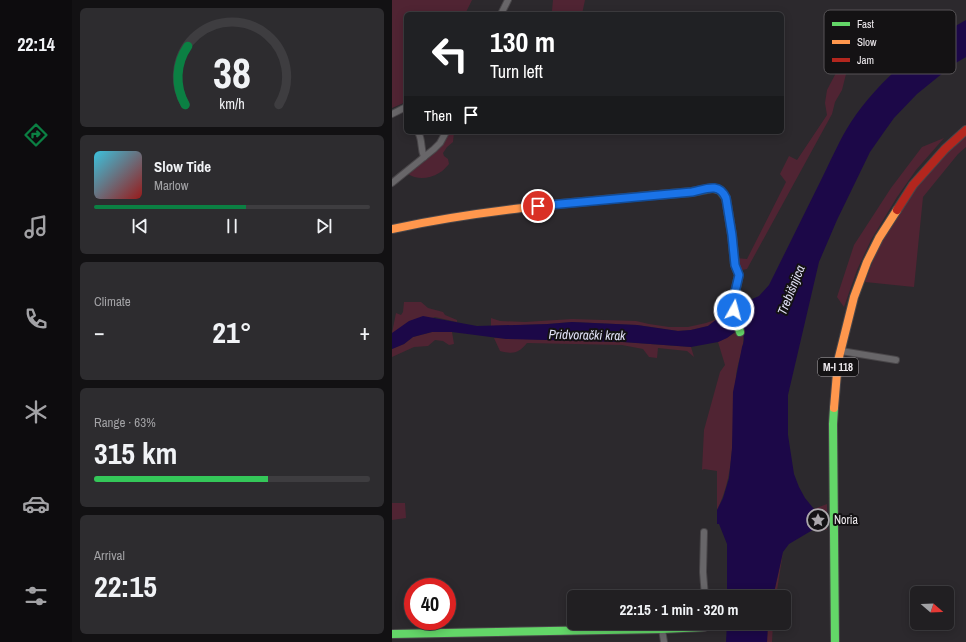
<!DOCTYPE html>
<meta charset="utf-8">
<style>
body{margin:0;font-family:"Archivo Narrow",sans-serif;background:#2d2c2f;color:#f1f3f6;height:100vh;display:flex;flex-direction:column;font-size:15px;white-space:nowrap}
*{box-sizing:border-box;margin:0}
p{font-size:13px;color:#a2a2a5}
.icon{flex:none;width:22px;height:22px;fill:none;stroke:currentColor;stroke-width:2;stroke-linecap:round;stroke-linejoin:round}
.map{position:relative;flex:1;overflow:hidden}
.panel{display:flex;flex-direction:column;gap:8px;padding:8px;background:#121113;width:320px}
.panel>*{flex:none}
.top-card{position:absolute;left:12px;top:12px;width:380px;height:122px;border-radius:6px;box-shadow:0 2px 10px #0003,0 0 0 1px #3e3d40;background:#202124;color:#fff;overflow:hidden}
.needle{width:26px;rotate:109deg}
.tools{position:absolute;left:518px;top:586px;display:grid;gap:8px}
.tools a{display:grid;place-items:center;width:44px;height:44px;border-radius:6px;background:#211f22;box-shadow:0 2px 10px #0003,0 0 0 1px #3e3d40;font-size:20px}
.speed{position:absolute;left:12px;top:578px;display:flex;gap:8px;font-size:20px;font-weight:700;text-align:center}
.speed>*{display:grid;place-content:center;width:52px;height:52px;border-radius:50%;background:#211f22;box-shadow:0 2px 10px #0003,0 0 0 1px #3e3d40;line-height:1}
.speed .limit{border:6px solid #d22;background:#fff;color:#111}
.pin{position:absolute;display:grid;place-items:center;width:34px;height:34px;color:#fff;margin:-17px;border:2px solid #fff;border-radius:50%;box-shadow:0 1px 4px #0007}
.me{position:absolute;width:44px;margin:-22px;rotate:7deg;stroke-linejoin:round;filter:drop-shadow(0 0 3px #0008)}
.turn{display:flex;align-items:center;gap:14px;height:84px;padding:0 20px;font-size:18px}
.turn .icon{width:52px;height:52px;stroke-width:2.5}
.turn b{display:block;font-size:28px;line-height:34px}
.then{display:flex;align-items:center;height:38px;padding:0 20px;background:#0003;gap:8px;font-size:15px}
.big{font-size:30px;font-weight:800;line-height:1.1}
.panel .widget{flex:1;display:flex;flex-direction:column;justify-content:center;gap:6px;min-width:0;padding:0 14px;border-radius:6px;background:#2d2c2f}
.panel .dial{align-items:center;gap:0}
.dial svg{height:104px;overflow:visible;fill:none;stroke:#3e3d40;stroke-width:7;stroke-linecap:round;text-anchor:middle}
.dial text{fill:#f1f3f6;stroke:none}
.song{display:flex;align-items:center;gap:12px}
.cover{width:48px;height:48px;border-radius:6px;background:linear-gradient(135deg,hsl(190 70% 55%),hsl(0 70% 35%))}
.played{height:4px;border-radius:2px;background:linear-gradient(90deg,#0b8043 55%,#3e3d40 55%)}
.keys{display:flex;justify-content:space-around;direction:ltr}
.heat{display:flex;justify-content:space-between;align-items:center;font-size:22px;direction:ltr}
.charge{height:6px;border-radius:3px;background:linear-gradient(90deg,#34c759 63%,#3e3d40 0)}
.trip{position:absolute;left:175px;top:590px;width:224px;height:40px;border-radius:6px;background:#211f22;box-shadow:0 2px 10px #0003,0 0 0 1px #3e3d40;font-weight:800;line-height:40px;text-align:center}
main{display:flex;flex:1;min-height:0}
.tabs{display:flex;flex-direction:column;width:72px;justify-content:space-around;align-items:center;background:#0d0c0e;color:#a2a2a5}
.tabs .icon{width:28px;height:28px}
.tabs .on{color:#0b8043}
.tabs b{font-size:18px;color:#f1f3f6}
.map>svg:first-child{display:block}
</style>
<main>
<nav class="tabs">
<b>22:14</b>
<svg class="icon on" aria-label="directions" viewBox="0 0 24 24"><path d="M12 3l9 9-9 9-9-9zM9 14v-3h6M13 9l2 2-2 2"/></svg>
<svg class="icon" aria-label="music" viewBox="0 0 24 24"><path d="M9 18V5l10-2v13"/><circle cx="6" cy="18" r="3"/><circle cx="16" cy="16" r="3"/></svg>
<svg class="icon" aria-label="phone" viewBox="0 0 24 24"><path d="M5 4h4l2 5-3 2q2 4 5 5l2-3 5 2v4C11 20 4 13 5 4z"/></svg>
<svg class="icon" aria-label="climate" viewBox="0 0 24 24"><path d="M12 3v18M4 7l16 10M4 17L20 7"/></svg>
<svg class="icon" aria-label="car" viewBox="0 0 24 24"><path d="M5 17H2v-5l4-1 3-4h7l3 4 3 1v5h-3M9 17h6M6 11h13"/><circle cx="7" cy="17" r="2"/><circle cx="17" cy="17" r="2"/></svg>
<svg class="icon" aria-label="filters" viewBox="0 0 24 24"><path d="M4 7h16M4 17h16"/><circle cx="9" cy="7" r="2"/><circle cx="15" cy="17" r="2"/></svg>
</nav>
<section class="panel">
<div class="widget dial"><svg viewBox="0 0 100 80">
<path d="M14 69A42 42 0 1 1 86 69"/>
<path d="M14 69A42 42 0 0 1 16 24" stroke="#0b8043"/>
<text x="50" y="56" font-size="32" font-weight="700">38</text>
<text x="50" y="72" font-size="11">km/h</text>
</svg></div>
<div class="widget">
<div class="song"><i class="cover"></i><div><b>Slow Tide</b><p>Marlow</p></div></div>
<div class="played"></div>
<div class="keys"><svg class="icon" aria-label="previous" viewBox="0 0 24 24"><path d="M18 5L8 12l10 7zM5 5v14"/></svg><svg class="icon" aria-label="pause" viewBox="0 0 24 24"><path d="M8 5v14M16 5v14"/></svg><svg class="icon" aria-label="next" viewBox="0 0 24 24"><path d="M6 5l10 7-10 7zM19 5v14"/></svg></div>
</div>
<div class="widget"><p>Climate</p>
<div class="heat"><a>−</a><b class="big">21°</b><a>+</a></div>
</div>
<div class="widget"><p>Range · 63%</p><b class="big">315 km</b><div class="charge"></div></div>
<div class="widget"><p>Arrival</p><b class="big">22:15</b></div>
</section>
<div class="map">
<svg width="574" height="642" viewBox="0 0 574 642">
<rect width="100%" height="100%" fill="#2c292d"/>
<g fill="#502433">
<polygon points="0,0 80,0 73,14 14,14 14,102 0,108"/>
<polygon points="161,0 193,0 190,14 158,14 160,11"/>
<polygon points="466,51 454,74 450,90 443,102 440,114 355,269 350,270 348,269 344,258 355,259 394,182 388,174 397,156 405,160 435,115 433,103 435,90 445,71 455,58"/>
<path d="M57 132H62L61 142 55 147 51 153 52 156 56 159 57 164C54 167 51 171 47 173 37 179 25 180 16 174 30 162 51 151 57 132Z"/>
<path d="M574 136V147L566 154 531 197 522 287 473 282C479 267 484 251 492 237 510 201 542 161 574 136Z"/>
<polygon points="552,138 524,170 505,197 479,240 465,270 452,307 445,297 462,245 499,188 530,147"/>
<polygon points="12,302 29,302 36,308 51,312 53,315 65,320 65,322 43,317 0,333 4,313 9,315 11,312"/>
<polygon points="99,318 108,321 133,322 180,319 244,321 257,324 277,327 296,327 314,323 325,319 316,326 299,330 286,331 245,325 180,322 156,324 99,326"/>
<path d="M350 329C355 344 345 361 344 377 339 421 346 469 325 510V471L312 469 310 470 312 430 328 372 333 365 326 342C335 338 342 332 350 329Z"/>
<polygon points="40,332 60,332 62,344 57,345 51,341 43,340 36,346 22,347 0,357 0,349 12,344 21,337"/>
<path d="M102 338 231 342 299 347 302 357 295 351 266 348 265 358 257 357 251 349 230 345 135 343C126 354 121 354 108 351Z"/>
<polygon points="0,503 13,503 14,518 0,520"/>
<polygon points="435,504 435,530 424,528 426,520 422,509"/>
<polygon points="391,552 384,597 381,597"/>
<polygon points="376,623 381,623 380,642 375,642"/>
</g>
<g fill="#1c0848">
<path d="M574 20V57L562 64 525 94 502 118 492 132 478 152 445 220 427 262 396 395V435L402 474 407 487 413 498 422 509 426 520 424 528 397 544 391 552 381 597H335V544L327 524H325V510L331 498 337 478 340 448 341 392 350 347C353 340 352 336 350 329L343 332 335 338 326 342 299 347 231 342 114 339 60 332H40L21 337 12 344 0 349V333L17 321 31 316 85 326 156 324 180 322 245 325 286 331 299 330 316 326 325 319 347 309 349 304 367 296 377 285C395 249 413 212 431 176 440 158 448 139 459 122 488 79 529 45 574 20Z"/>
<polygon points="335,623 376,623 375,642 334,642"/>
</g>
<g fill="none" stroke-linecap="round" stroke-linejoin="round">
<g stroke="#494649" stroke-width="8">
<g id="street">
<polyline points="109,14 116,0"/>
<polyline points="0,114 14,107"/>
<path d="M26 132C31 141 28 147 32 157"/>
<polyline points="0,183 42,149 48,143 54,132"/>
<polyline points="449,351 504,360"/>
<polyline points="312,532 311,572 313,597"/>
<polyline points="270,629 272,642"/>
</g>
</g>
<g stroke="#494649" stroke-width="10">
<g id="fast">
<polyline points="265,195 300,192 320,188 328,190 334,198 340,235 343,265 347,275 340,305 348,332"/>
<polyline points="442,408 441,424 443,642"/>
<polyline points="0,634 270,629 312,627 315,623"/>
</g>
</g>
<g stroke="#494649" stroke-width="10">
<g id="slow">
<path d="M0 229C88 210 175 203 265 195"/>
<polyline points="442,408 446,361 462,297 475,262 487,238 505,210"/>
</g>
</g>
<g stroke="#494649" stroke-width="10">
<polyline id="jam" points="505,210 521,185 553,149 574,130"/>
</g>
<use href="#street" stroke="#686669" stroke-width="6"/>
<use href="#fast" stroke="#63d668" stroke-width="8"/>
<use href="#slow" stroke="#ff974d" stroke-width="8"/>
<use href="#jam" stroke="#b3261e" stroke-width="8"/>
</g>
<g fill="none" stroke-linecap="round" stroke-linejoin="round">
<g stroke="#114b97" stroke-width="10">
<path id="route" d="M146 206 300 192C314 189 327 182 334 198L340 235 343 265 347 275 340 305 342 310"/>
</g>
<use href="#route" stroke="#1a73e8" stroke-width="7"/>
</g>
<defs>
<g id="sight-ring" transform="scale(1.15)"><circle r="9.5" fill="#141214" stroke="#aba7ab" stroke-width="1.5"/><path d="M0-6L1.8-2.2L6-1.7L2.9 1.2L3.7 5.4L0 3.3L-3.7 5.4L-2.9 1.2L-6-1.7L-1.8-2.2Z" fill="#aba7ab"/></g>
</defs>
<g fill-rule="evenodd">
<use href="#sight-ring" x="426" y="520"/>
</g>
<g text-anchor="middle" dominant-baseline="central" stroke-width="4" stroke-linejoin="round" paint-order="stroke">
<rect fill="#141214" stroke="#adaaad" stroke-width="1" x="426" y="358" width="40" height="18" rx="3"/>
<g font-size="11" font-weight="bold" fill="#efebef">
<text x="446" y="367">M-I 118</text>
</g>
<g font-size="12" fill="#efebef" stroke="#141214" text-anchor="start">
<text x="442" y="520">Noria</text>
</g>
<g font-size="13" font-style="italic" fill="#e1e1f6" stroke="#141214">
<text transform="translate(399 290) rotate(-68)">Trebišnjica</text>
<text transform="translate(195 335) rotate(1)">Pridvorački krak</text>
</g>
</g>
<rect x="432" y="10" width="132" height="64" rx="6" fill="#141214" stroke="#565356" stroke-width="1"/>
<rect x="440" y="22" width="18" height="4" fill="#63d668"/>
<rect x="440" y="40" width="18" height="4" fill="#ff974d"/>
<rect x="440" y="58" width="18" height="4" fill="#b3261e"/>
<g font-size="11" fill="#efebef">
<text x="465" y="28">Fast</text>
<text x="465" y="46">Slow</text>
<text x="465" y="64">Jam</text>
</g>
</svg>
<div class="tools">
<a><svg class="needle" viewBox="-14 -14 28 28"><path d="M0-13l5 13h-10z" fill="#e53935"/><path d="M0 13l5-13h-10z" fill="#a2a2a5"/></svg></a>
</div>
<div class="speed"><div class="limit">40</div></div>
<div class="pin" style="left:146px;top:206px;background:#d93025"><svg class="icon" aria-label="arrive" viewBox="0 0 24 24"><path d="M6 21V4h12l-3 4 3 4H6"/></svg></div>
<svg class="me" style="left:342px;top:310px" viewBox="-20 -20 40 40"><circle r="17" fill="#1a73e8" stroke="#fff" stroke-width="3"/><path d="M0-11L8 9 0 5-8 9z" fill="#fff"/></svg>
<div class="trip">22:15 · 1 min · 320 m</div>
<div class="top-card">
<div class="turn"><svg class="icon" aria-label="left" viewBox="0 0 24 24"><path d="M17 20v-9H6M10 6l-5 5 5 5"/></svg><div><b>130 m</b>Turn left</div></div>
<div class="then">Then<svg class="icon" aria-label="arrive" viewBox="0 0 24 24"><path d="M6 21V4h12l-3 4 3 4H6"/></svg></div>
</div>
</div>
</main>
